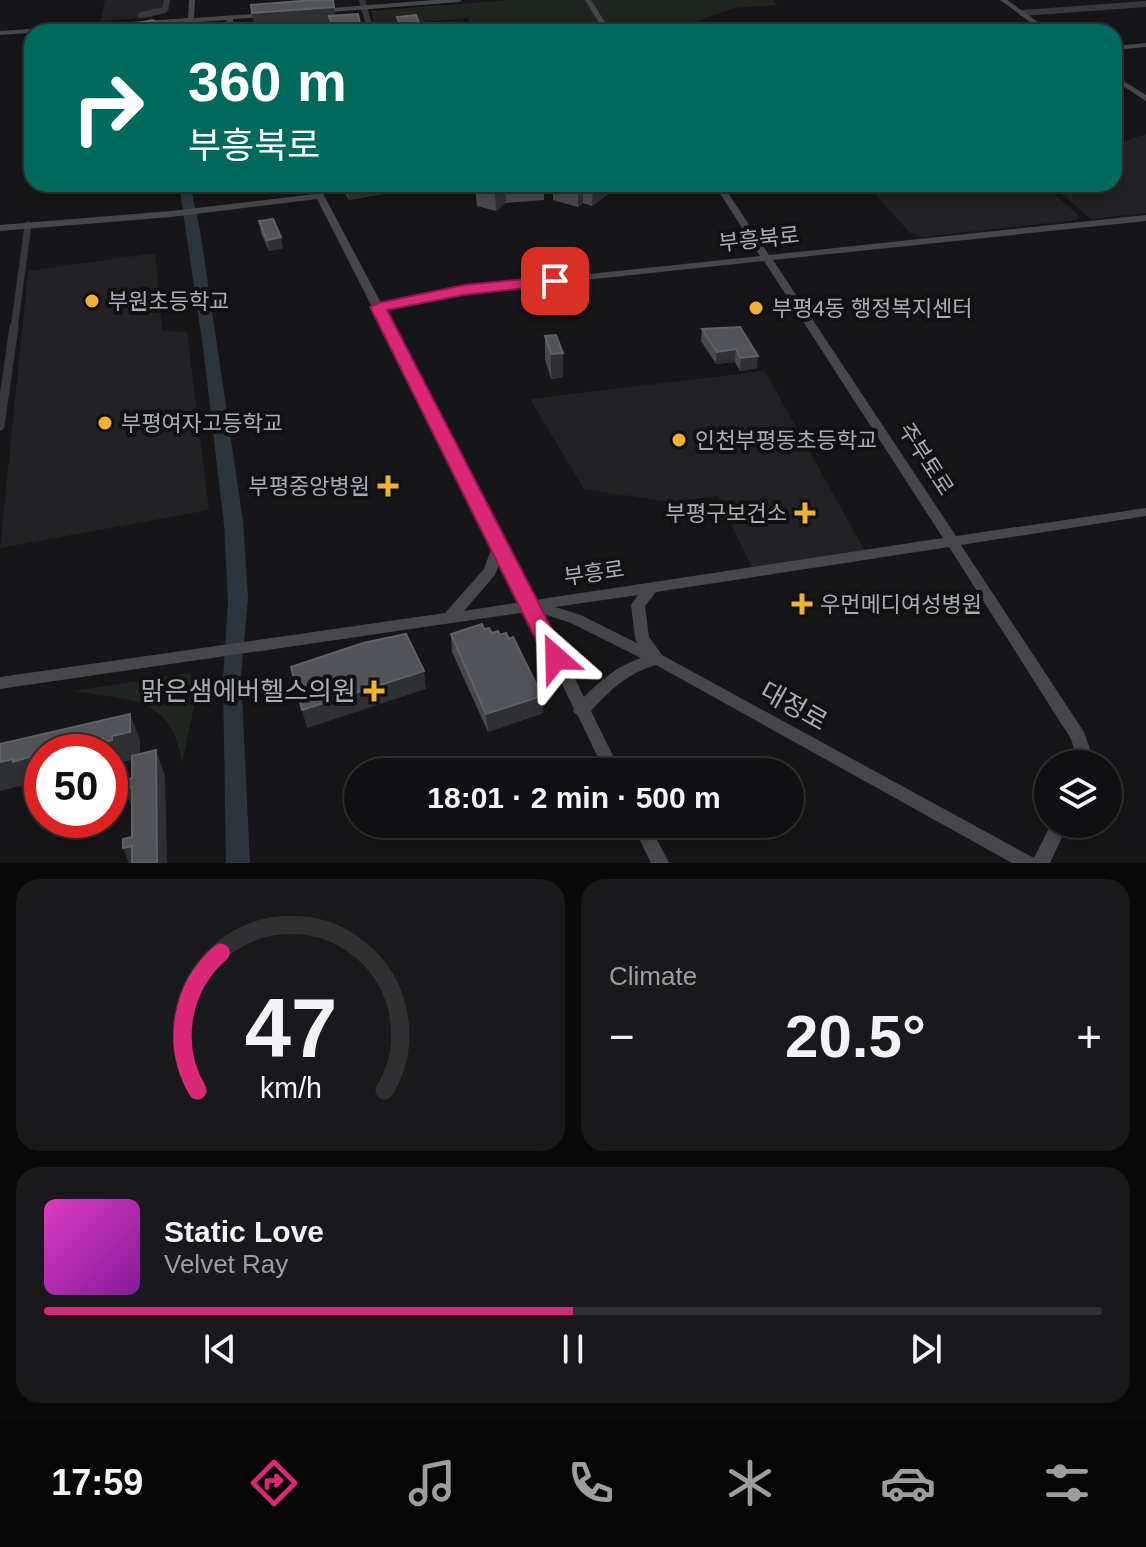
<!DOCTYPE html>
<meta charset="utf-8">
<style>
body{margin:0;font-family:Arial,"Noto Sans KR",sans-serif;background:#19191b;color:#f1f3f6;height:100vh;display:flex;flex-direction:column;font-size:30px;white-space:nowrap}
*{box-sizing:border-box;margin:0}
p{font-size:26px;color:#9c9d9f}
.icon{flex:none;width:44px;height:44px;fill:none;stroke:currentColor;stroke-width:2;stroke-linecap:round;stroke-linejoin:round}
.map{position:relative;height:863px;overflow:hidden}
.side{display:flex;flex-direction:column;gap:16px;padding:16px;background:#09090a;flex:1}
.side>*{flex:none}
.banner{position:absolute;left:24px;top:24px;width:1098px;height:168px;border-radius:24px;box-shadow:0 4px 12px #0003,0 0 0 2px #303032;background:#00695c;color:#fff;overflow:hidden}
.tools{position:absolute;left:1034px;top:750px;display:grid;gap:16px}
.tools a{display:grid;place-items:center;width:88px;height:88px;border-radius:50%;background:#101012;box-shadow:0 4px 12px #0003,0 0 0 2px #303032;font-size:40px}
.speed{position:absolute;left:24px;top:734px;display:flex;gap:16px;font-size:40px;font-weight:700;text-align:center}
.speed>*{display:grid;place-content:center;width:104px;height:104px;border-radius:50%;background:#101012;box-shadow:0 4px 12px #0003,0 0 0 2px #303032;line-height:1}
.speed .limit{border:12px solid #d22;background:#fff;color:#111}
.pin{position:absolute;display:grid;place-items:center;width:68px;height:68px;color:#fff;margin:-34px;border-radius:16px;box-shadow:0 4px 12px #0006}
.me{position:absolute;width:88px;margin:-44px;rotate:335deg;stroke-linejoin:round;filter:drop-shadow(0 0 6px #0008)}
.turn{display:flex;align-items:center;gap:28px;height:168px;padding:0 32px;font-size:36px}
.turn .icon{width:104px;height:104px;stroke-width:2.5}
.turn b{display:block;font-size:56px;line-height:68px}
.big{font-size:60px;font-weight:700;line-height:1.1}
.side .widget{flex:1;display:flex;flex-direction:column;justify-content:center;gap:12px;min-width:0;padding:0 28px;border-radius:24px;background:#19191b}
.side .dial{align-items:center;gap:0}
.dial svg{height:208px;overflow:visible;fill:none;stroke:#303032;stroke-width:7;stroke-linecap:round;text-anchor:middle}
.dial text{fill:#f1f3f6;stroke:none}
.song{display:flex;align-items:center;gap:24px}
.cover{width:96px;height:96px;border-radius:12px;background:linear-gradient(135deg,hsl(310 70% 55%),hsl(290 70% 35%))}
.played{height:8px;border-radius:4px;background:linear-gradient(90deg,#db2777 50%,#303032 50%)}
.keys{display:flex;justify-content:space-around;direction:ltr}
.heat{display:flex;justify-content:space-between;align-items:center;font-size:44px;direction:ltr}
.side .tiles{flex:1;display:grid;gap:16px;grid-template-columns:1fr 1fr}
.widget:last-child{grid-column:span 2}
.trip{position:absolute;left:344px;top:758px;width:460px;height:80px;border-radius:40px;background:#101012;box-shadow:0 4px 12px #0003,0 0 0 2px #303032;font-weight:700;line-height:80px;text-align:center}
.tab-bar{display:flex;height:128px;justify-content:space-around;align-items:center;background:#060607;color:#9c9d9f}
.tab-bar .icon{width:56px;height:56px}
.tab-bar .active{color:#db2777}
.tab-bar b{font-size:36px;color:#f1f3f6}
.map>svg:first-child{display:block}
</style>
<div class="map">
<svg width="1146" height="863" viewBox="0 0 1146 863">
<rect width="100%" height="100%" fill="#161618"/>
<g fill="#222225">
<polygon points="105,0 170,0 169,10 152,17 101,21"/>
<polygon points="1146,134 1146,213 1091,219 1051,184 1114,184 1114,145"/>
<polygon points="866,184 1043,184 1080,217 1077,220 924,237 910,233"/>
<polygon points="155,253 162,331 187,332 209,510 0,548 28,271"/>
<polygon points="765,371 867,555 754,572 718,496 669,502 584,489 530,399"/>
</g>
<g fill="#1e261f">
<polygon points="510,0 773,0 777,5 734,8 665,32 474,32 468,18 375,26 371,11"/>
<path d="M189 673 199 684 182 762C172 696 129 700 74 691Z"/>
</g>
<polygon fill="#2c353c" points="179,184 190,184 200,230 243,521 248,598 241,676 250,863 226,863 223,679 228,602 224,525 203,347"/>
<g fill="none" stroke-linecap="round" stroke-linejoin="round">
<g stroke="#37383d" stroke-width="6">
<polyline points="362,0 371,32"/>
<polyline points="1022,13 1146,4"/>
<polyline points="141,15 165,10 167,0"/>
</g>
<polyline stroke="#37383d" stroke-width="7" points="14,329 28,225"/>
<polyline stroke="#37383d" stroke-width="9" points="0,426 14,327"/>
<g fill="#45474d" fill-rule="evenodd">
<polygon points="189,0 195,0 194,18 269,13 272,15 269,17 233,19 233,22 218,32 210,32 228,20 0,35 0,31 188,18"/>
<polygon points="434,0 462,0 459,2 319,13 316,11 319,9"/>
<polygon points="585,0 591,0 611,32 605,32"/>
<polygon points="1000,0 1007,0 1052,32 1044,32"/>
<polygon points="1146,43 1146,47 1114,50 1114,46"/>
<polygon points="1114,75 1146,95 1146,101 1114,80"/>
<path d="M310 184H318L381 303 464 287 760 256 714 184H722L769 255 1146 215V221L773 260 956 536 1146 508V516L961 545 1084 732 1095 764H1079L1071 739 949 547 656 592 645 606 649 637 662 655 1034 858 1051 824H1068L1050 863H1012L656 665C628 673 610 690 591 711L621 772H605L578 716 573 711 574 709 527 612 0 689V677L445 613 484 569 493 544 317 199 171 217 0 231V225L171 211 315 194ZM764 261 943 538 535 600 384 309 464 293ZM501 560 522 602 464 611 495 575ZM638 595 631 605 635 638 637 643 581 615 555 607ZM543 614 571 623 641 658C617 666 601 680 584 697Z"/>
<polygon points="632,824 649,824 669,863 651,863"/>
</g>
</g>
<g fill="#47494d">
<polygon points="133,24 169,32 135,32"/>
<polygon points="342,184 434,184 434,189 407,194 404,190 349,200 342,188"/>
<polygon points="469,184 544,184 544,200 506,203 496,211 477,206 475,187 470,187"/>
<polygon points="553,184 666,184 665,188 608,194 592,206 583,203 578,207 553,200"/>
<polygon points="259,221 283,248 269,251 261,233"/>
<polygon points="740,327 757,368 740,371 735,362 716,364 701,341 702,329"/>
<polygon points="545,336 563,353 563,377 551,379 545,360"/>
<polygon points="484,629 492,633 543,713 488,732 452,652 451,634"/>
</g>
<g fill="#2f3033">
<polygon points="334,7 337,25 329,16 330,25 255,32 252,13"/>
<polygon points="419,23 420,32 401,32 400,25"/>
<polygon points="360,24 361,32 332,32 332,26"/>
<polygon points="364,184 403,184 404,190 349,200 347,187"/>
<polygon points="406,184 434,184 434,189 407,194"/>
<polygon points="502,184 505,184 506,203 496,211 495,190"/>
<polygon points="580,184 583,184 583,203 578,207 578,186"/>
<polygon points="594,184 666,184 665,188 608,194 592,206 593,185"/>
<polygon points="281,237 283,248 269,251 267,240"/>
<polygon points="736,349 735,362 716,364 717,352"/>
<polygon points="563,353 563,377 551,379 551,354"/>
<polygon points="758,356 757,368 740,371 741,358"/>
<polygon points="424,671 426,689 307,728 302,710"/>
<polygon points="542,696 543,713 488,732 486,714"/>
<polygon points="130,714 140,740 140,758 123,762 123,766 114,768 112,764 110,765 110,752 59,752 65,747 112,736"/>
<polygon points="156,750 165,776 167,863 157,863"/>
<polygon points="42,753 42,783 26,788 25,785 0,791 0,762"/>
<polygon points="132,787 135,815 125,789"/>
<polygon points="132,846 139,863 129,863 123,848"/>
</g>
<g fill="#525359" stroke="#5f6168" stroke-width="2">
<polygon points="314,0 333,0 334,7 252,13 251,5"/>
<polygon points="358,14 360,24 332,26 329,16"/>
<polygon points="416,15 419,23 400,25 397,17"/>
<polygon points="153,20 169,32 143,32 133,24"/>
<polygon points="346,184 364,184 347,187"/>
<polygon points="475,184 502,184 495,190"/>
<polygon points="273,219 281,237 267,240 259,221"/>
<polygon points="740,327 758,356 741,358 736,349 717,352 702,329"/>
<polygon points="556,335 563,353 551,354 545,336"/>
<polygon points="482,624 484,629 489,628 492,633 498,631 500,635 506,633 509,639 513,637 542,696 486,714 451,634"/>
<polygon points="406,634 424,671 302,710 291,667 363,643"/>
<polygon points="130,714 130,732 112,736 112,740 103,742 103,738 65,747 65,751 54,752 55,750 42,752 42,753 13,762 13,759 0,762 0,744"/>
<polygon points="156,750 157,863 132,863 132,846 123,848 123,839 132,837 132,787 125,789 125,780 132,778 132,756"/>
</g>
<polygon fill="#db2777" stroke="#8e194d" stroke-width="2" points="555,276 560,277 560,284 464,295 387,310 567,658 564,664 556,666 548,664 545,658 370,307 378,303 464,285"/>
<g fill="#f2b134" stroke="#111113" stroke-width="3">
<circle cx="92" cy="301" r="8"/>
<circle cx="756" cy="308" r="8"/>
<circle cx="105" cy="423" r="8"/>
<circle cx="679" cy="440" r="8"/>
<path d="M384 474h8v8h8v8h-8v8h-8v-8h-8v-8h8z"/>
<path d="M801 501h8v8h8v8h-8v8h-8v-8h-8v-8h8z"/>
<path d="M798 592h8v8h8v8h-8v8h-8v-8h-8v-8h8z"/>
<path d="M370 679h8v8h8v8h-8v8h-8v-8h-8v-8h8z"/>
</g>
<g text-anchor="middle" dominant-baseline="central" stroke-width="8" stroke-linejoin="round" paint-order="stroke">
<g font-size="22" fill="#a8adb8" stroke="#111113">
<text transform="translate(759 239) rotate(-6)">부흥북로</text>
<text transform="translate(926 459) rotate(57)">주부토로</text>
<text transform="translate(594 573) rotate(-8)">부흥로</text>
</g>
<g font-size="22" fill="#a8adb8" stroke="#111113" text-anchor="start">
<text x="108" y="301">부원초등학교</text>
<text x="772" y="308">부평4동 행정복지센터</text>
<text x="121" y="423">부평여자고등학교</text>
<text x="695" y="440">인천부평동초등학교</text>
<text x="370" y="486" text-anchor="end">부평중앙병원</text>
<text x="787" y="513" text-anchor="end">부평구보건소</text>
<text x="820" y="604">우먼메디여성병원</text>
</g>
<g font-size="26" fill="#a8adb8" stroke="#111113" text-anchor="end">
<text x="356" y="691">맑은샘에버헬스의원</text>
</g>
<g font-size="26" fill="#a8adb8" stroke="#111113">
<text transform="translate(794 706) rotate(29)">대정로</text>
</g>
</g>
</svg>
<div class="tools">
<a><svg class="icon" aria-label="layers" viewBox="0 0 24 24"><path d="M12 4l9 5-9 5-9-5zM3 14l9 5 9-5"/></svg></a>
</div>
<div class="speed"><div class="limit">50</div></div>
<div class="pin" style="left:555px;top:281px;background:#d93025"><svg class="icon" aria-label="arrive" viewBox="0 0 24 24"><path d="M6 21V4h12l-3 4 3 4H6"/></svg></div>
<svg class="me" style="left:556px;top:658px" viewBox="-20 -20 40 40"><path d="M0-17L14 15 0 8-14 15z" fill="#db2777" stroke="#fff" stroke-width="4"/></svg>
<div class="trip">18:01 · 2 min · 500 m</div>
<div class="banner">
<div class="turn"><svg class="icon" aria-label="right" viewBox="0 0 24 24"><path d="M7 20v-9h11M14 6l5 5-5 5"/></svg><div><b>360 m</b>부흥북로</div></div>
</div>
</div>
<section class="side">
<div class="tiles">
<div class="widget dial"><svg viewBox="0 0 100 80">
<path d="M14 69A42 42 0 1 1 86 69"/>
<path d="M14 69A42 42 0 0 1 23 16" stroke="#db2777"/>
<text x="50" y="56" font-size="32" font-weight="700">47</text>
<text x="50" y="72" font-size="11">km/h</text>
</svg></div>
<div class="widget"><p>Climate</p>
<div class="heat"><a>−</a><b class="big">20.5°</b><a>+</a></div>
</div>
<div class="widget">
<div class="song"><i class="cover"></i><div><b>Static Love</b><p>Velvet Ray</p></div></div>
<div class="played"></div>
<div class="keys"><svg class="icon" aria-label="previous" viewBox="0 0 24 24"><path d="M18 5L8 12l10 7zM5 5v14"/></svg><svg class="icon" aria-label="pause" viewBox="0 0 24 24"><path d="M8 5v14M16 5v14"/></svg><svg class="icon" aria-label="next" viewBox="0 0 24 24"><path d="M6 5l10 7-10 7zM19 5v14"/></svg></div>
</div>
</div>
</section>
<nav class="tab-bar">
<b>17:59</b>
<svg class="icon active" aria-label="directions" viewBox="0 0 24 24"><path d="M12 3l9 9-9 9-9-9zM9 14v-3h6M13 9l2 2-2 2"/></svg>
<svg class="icon" aria-label="music" viewBox="0 0 24 24"><path d="M9 18V5l10-2v13"/><circle cx="6" cy="18" r="3"/><circle cx="16" cy="16" r="3"/></svg>
<svg class="icon" aria-label="phone" viewBox="0 0 24 24"><path d="M5 4h4l2 5-3 2q2 4 5 5l2-3 5 2v4C11 20 4 13 5 4z"/></svg>
<svg class="icon" aria-label="climate" viewBox="0 0 24 24"><path d="M12 3v18M4 7l16 10M4 17L20 7"/></svg>
<svg class="icon" aria-label="car" viewBox="0 0 24 24"><path d="M5 17H2v-5l4-1 3-4h7l3 4 3 1v5h-3M9 17h6M6 11h13"/><circle cx="7" cy="17" r="2"/><circle cx="17" cy="17" r="2"/></svg>
<svg class="icon" aria-label="filters" viewBox="0 0 24 24"><path d="M4 7h16M4 17h16"/><circle cx="9" cy="7" r="2"/><circle cx="15" cy="17" r="2"/></svg>
</nav>
